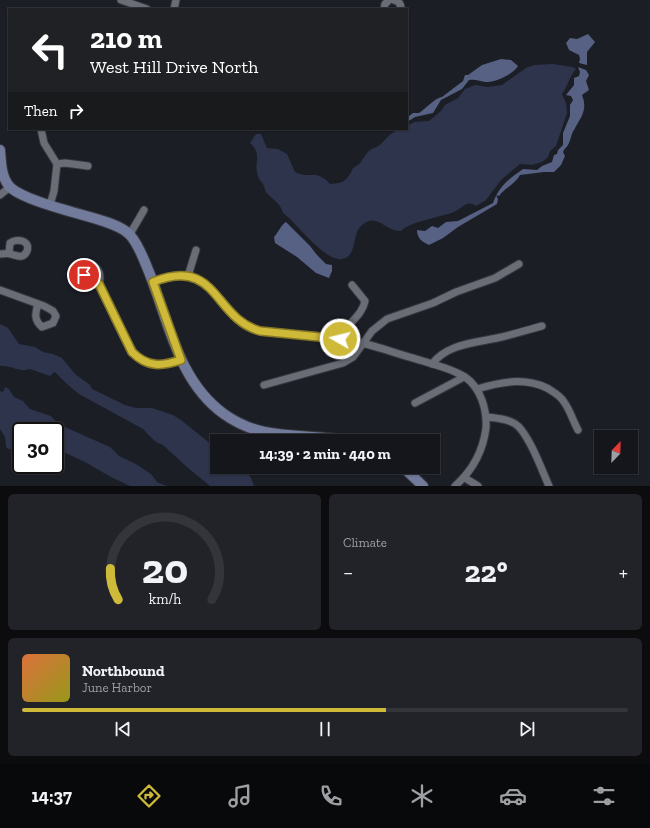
<!DOCTYPE html>
<meta charset="utf-8">
<style>
body{margin:0;font-family:"Zilla Slab",serif;background:#222329;color:#f1f3f6;height:100vh;display:flex;flex-direction:column;font-size:15px;white-space:nowrap}
*{box-sizing:border-box;margin:0}
p{font-size:13px;color:#9d9fa3}
.icon{flex:none;width:22px;height:22px;fill:none;stroke:currentColor;stroke-width:2;stroke-linecap:round;stroke-linejoin:round}
.map{position:relative;height:486px;overflow:hidden}
.side{display:flex;flex-direction:column;gap:8px;padding:8px;background:#0c0c0f;flex:1}
.side>*{flex:none}
.banner{position:absolute;left:8px;top:8px;width:400px;height:122px;border-radius:0px;box-shadow:0 1px 3px #0004,0 0 0 1px #34353b;background:#202124;color:#fff;overflow:hidden}
.needle{width:26px;rotate:23deg}
.fabs{position:absolute;left:594px;top:430px;display:grid;gap:8px}
.fabs a{display:grid;place-items:center;width:44px;height:44px;border-radius:0px;background:#15161c;box-shadow:0 1px 3px #0004,0 0 0 1px #34353b;font-size:20px}
.speed{position:absolute;left:12px;top:422px;display:flex;gap:8px;font-size:20px;font-weight:700;text-align:center}
.speed>*{display:grid;place-content:center;width:52px;height:52px;border-radius:50%;background:#15161c;box-shadow:0 1px 3px #0004,0 0 0 1px #34353b;line-height:1}
.speed .limit{border:2px solid #111;border-radius:6px;background:#fff;color:#111}
.pin{position:absolute;display:grid;place-items:center;width:34px;height:34px;color:#fff;margin:-17px;border:2px solid #fff;border-radius:50%;box-shadow:0 1px 4px #0007}
.me{position:absolute;width:44px;margin:-22px;rotate:278deg;stroke-linejoin:round;filter:drop-shadow(0 0 3px #0008)}
.turn{display:flex;align-items:center;gap:14px;height:84px;padding:0 16px;font-size:18px}
.turn .icon{width:52px;height:52px;stroke-width:2.5}
.turn b{display:block;font-size:28px;line-height:34px}
.then{display:flex;align-items:center;height:38px;padding:0 16px;background:#0003;gap:8px;font-size:15px}
.big{font-size:30px;font-weight:700;line-height:1.1}
.side .widget{flex:1;display:flex;flex-direction:column;justify-content:center;gap:6px;min-width:0;padding:0 14px;border-radius:6px;background:#222329}
.side .dial{align-items:center;gap:0}
.dial svg{height:104px;overflow:visible;fill:none;stroke:#34353b;stroke-width:7;stroke-linecap:round;text-anchor:middle}
.dial text{fill:#f1f3f6;stroke:none}
.song{display:flex;align-items:center;gap:12px}
.cover{width:48px;height:48px;border-radius:6px;background:linear-gradient(135deg,hsl(20 70% 55%),hsl(60 70% 35%))}
.played{height:4px;border-radius:2px;background:linear-gradient(90deg,#ceb938 60%,#34353b 60%)}
.keys{display:flex;justify-content:space-around;direction:ltr}
.heat{display:flex;justify-content:space-between;align-items:center;font-size:22px;direction:ltr}
.side .tiles{flex:1;display:grid;gap:8px;grid-template-columns:1fr 1fr}
.widget:last-child{grid-column:span 2}
.trip{position:absolute;left:210px;top:434px;width:230px;height:40px;border-radius:0px;background:#15161c;box-shadow:0 1px 3px #0004,0 0 0 1px #34353b;font-weight:700;line-height:40px;text-align:center}
.tab-bar{display:flex;height:64px;justify-content:space-around;align-items:center;background:#08090b;color:#9d9fa3}
.tab-bar .icon{width:28px;height:28px}
.tab-bar .selected{color:#ceb938}
.tab-bar b{font-size:18px;color:#f1f3f6}
.map>svg:first-child{display:block}
</style>
<div class="map">
<svg width="650" height="486" viewBox="0 0 650 486">
<rect width="100%" height="100%" fill="#1c1e26"/>
<g fill="#2d344b">
<path d="M553 64 572 67 576 69C569 77 568 86 562 94L566 103 567 113 556 146 550 151 548 157 542 162 532 165 520 164 501 180 486 200 476 206C473 204 471 203 467 204 462 206 459 210 454 212 441 217 409 222 401 231 384 232 377 210 360 227 352 236 357 257 342 259 328 262 301 230 292 221 290 218 286 216 283 213 282 210 281 207 279 205 275 200 270 197 266 192 265 190 264 186 263 184 261 181 258 179 258 176 253 163 263 154 250 143L256 134H261L267 148 278 149 287 154 295 172C310 180 316 168 330 184 344 183 347 181 353 168 364 162 360 161 368 152 371 148 377 148 381 144 390 135 393 129 407 129V126L414 122 429 121 441 111 445 105 458 98 465 89 475 85 488 87 502 85 526 68 534 65Z"/>
<path d="M0 324 8 328 19 344 35 347 43 352 53 354 62 358 75 374 90 385 92 389 125 405 136 408H152L173 415 181 420 217 449V467H244L251 478 254 486H210L187 467 163 445C155 443 149 435 143 429L79 394 68 385 56 373 54 372 50 376 30 369C19 373 12 365 1 366L0 365Z"/>
<polygon points="5,387 9,389 14,397 23,401 30,409 51,416 58,424 110,447 119,456 134,463 151,474 157,482 167,486 130,486 111,477 85,462 55,448 55,431 21,431 21,449 9,449 6,447 5,437 0,429 0,391 3,392"/>
</g>
<g fill="#566183">
<polygon points="588,34 595,42 587,52 587,65 579,63 580,59 579,55 569,50 566,43 570,38 577,39"/>
<path d="M501 59 511 60 518 66C514 74 494 83 485 82 479 81 475 79 469 80L462 89 441 100 433 113 415 117 407 122 408 117 413 113H419C425 109 435 98 442 97L463 81 465 75H468L482 65Z"/>
<path d="M578 67 586 70 589 75 586 81 589 90 582 95C588 110 581 117 574 130 571 134 571 140 568 145 566 148 564 149 563 152L565 156 561 165 554 172H544L520 175C515 184 505 188 499 196L496 195 498 199 497 204 458 227 443 238 429 245C422 242 417 238 417 230L425 231 432 226 438 228 446 222 458 221 493 203C499 186 509 179 523 169L537 170 542 166 552 162 554 155 557 154 558 150 563 145V133L570 116V105L573 100 571 96 566 95 574 85V78L579 76 580 72Z"/>
<path d="M286 222 310 246 317 255 326 264 332 265V271L329 278 316 273 297 257 275 243 274 237C279 232 280 226 286 222Z"/>
</g>
<g fill="none" stroke-linecap="round" stroke-linejoin="round">
<g stroke="#373940" stroke-width="9">
<g id="street">
<polyline points="121,0 147,9"/>
<path d="M394 0C399 1 401 4 401 9"/>
<polyline points="174,9 176,0"/>
<polyline points="384,9 385,4 389,0"/>
<polyline points="41,129 44,143 57,164 54,191 50,205"/>
<polyline points="57,164 65,163 88,166"/>
<polyline points="0,195 10,187"/>
<polyline points="130,234 144,210"/>
<path d="M0 254C3 254 7 253 10 254 16 255 23 260 27 251 31 240 16 238 10 243L9 253"/>
<polyline points="188,276 196,250"/>
<path d="M153 282C218 256 213 318 261 331 290 335 319 335 349 340 371 344 394 353 416 359 432 364 451 368 465 377 481 388 487 410 486 428 483 451 472 471 455 486"/>
<path d="M99 284C88 284 79 275 87 265H93C100 271 101 275 99 284 106 299 113 314 120 329 135 360 145 373 181 360"/>
<path d="M0 290 44 306 53 311 56 316 53 323 42 327C34 320 35 314 38 304"/>
<path d="M340 339C345 324 362 317 365 301L352 285"/>
<path d="M432 364C447 344 474 343 497 338 512 335 527 330 542 326"/>
<polyline points="264,385 343,363 353,357 359,349 372,331 387,319 433,303 456,292 495,278 519,264"/>
<path d="M477 389C500 382 524 377 547 388 553 392 560 395 564 402 570 410 573 421 578 430"/>
<polyline points="415,403 464,377"/>
<path d="M487 417C497 418 511 419 519 427 532 442 541 468 549 486"/>
<polyline points="465,478 478,486"/>
</g>
</g>
<g stroke="#373940" stroke-width="12">
<g id="secondary">
<path d="M0 150C1 162 1 178 10 187 24 201 82 214 103 221 112 224 124 228 130 235 139 245 144 260 149 272 169 322 178 381 224 414 264 443 305 432 349 441"/>
<polyline points="403,467 423,486"/>
</g>
</g>
<use href="#street" stroke="#6a6d76" stroke-width="7"/>
<use href="#secondary" stroke="#727b9c" stroke-width="10"/>
</g>
<g fill="none" stroke-linecap="round" stroke-linejoin="round">
<g stroke="#867824" stroke-width="10">
<path id="route" d="M84 275C87 282 92 284 99 284L132 352C148 368 162 366 181 360L153 282C218 256 213 318 260 331L340 339"/>
</g>
<use href="#route" stroke="#ceb938" stroke-width="7"/>
</g>
</svg>
<div class="fabs">
<a><svg class="needle" viewBox="-14 -14 28 28"><path d="M0-13l5 13h-10z" fill="#e53935"/><path d="M0 13l5-13h-10z" fill="#9d9fa3"/></svg></a>
</div>
<div class="speed"><div class="limit">30</div></div>
<div class="pin" style="left:84px;top:275px;background:#d93025"><svg class="icon" aria-label="arrive" viewBox="0 0 24 24"><path d="M6 21V4h12l-3 4 3 4H6"/></svg></div>
<svg class="me" style="left:340px;top:339px" viewBox="-20 -20 40 40"><circle r="17" fill="#ceb938" stroke="#fff" stroke-width="3"/><path d="M0-11L8 9 0 5-8 9z" fill="#fff"/></svg>
<div class="trip">14:39 · 2 min · 440 m</div>
<div class="banner">
<div class="turn"><svg class="icon" aria-label="left" viewBox="0 0 24 24"><path d="M17 20v-9H6M10 6l-5 5 5 5"/></svg><div><b>210 m</b>West Hill Drive North</div></div>
<div class="then">Then<svg class="icon" aria-label="right" viewBox="0 0 24 24"><path d="M7 20v-9h11M14 6l5 5-5 5"/></svg></div>
</div>
</div>
<section class="side">
<div class="tiles">
<div class="widget dial"><svg viewBox="0 0 100 80">
<path d="M14 69A42 42 0 1 1 86 69"/>
<path d="M14 69A42 42 0 0 1 8 45" stroke="#ceb938"/>
<text x="50" y="56" font-size="32" font-weight="700">20</text>
<text x="50" y="72" font-size="11">km/h</text>
</svg></div>
<div class="widget"><p>Climate</p>
<div class="heat"><a>−</a><b class="big">22°</b><a>+</a></div>
</div>
<div class="widget">
<div class="song"><i class="cover"></i><div><b>Northbound</b><p>June Harbor</p></div></div>
<div class="played"></div>
<div class="keys"><svg class="icon" aria-label="previous" viewBox="0 0 24 24"><path d="M18 5L8 12l10 7zM5 5v14"/></svg><svg class="icon" aria-label="pause" viewBox="0 0 24 24"><path d="M8 5v14M16 5v14"/></svg><svg class="icon" aria-label="next" viewBox="0 0 24 24"><path d="M6 5l10 7-10 7zM19 5v14"/></svg></div>
</div>
</div>
</section>
<nav class="tab-bar">
<b>14:37</b>
<svg class="icon selected" aria-label="directions" viewBox="0 0 24 24"><path d="M12 3l9 9-9 9-9-9zM9 14v-3h6M13 9l2 2-2 2"/></svg>
<svg class="icon" aria-label="music" viewBox="0 0 24 24"><path d="M9 18V5l10-2v13"/><circle cx="6" cy="18" r="3"/><circle cx="16" cy="16" r="3"/></svg>
<svg class="icon" aria-label="phone" viewBox="0 0 24 24"><path d="M5 4h4l2 5-3 2q2 4 5 5l2-3 5 2v4C11 20 4 13 5 4z"/></svg>
<svg class="icon" aria-label="climate" viewBox="0 0 24 24"><path d="M12 3v18M4 7l16 10M4 17L20 7"/></svg>
<svg class="icon" aria-label="car" viewBox="0 0 24 24"><path d="M5 17H2v-5l4-1 3-4h7l3 4 3 1v5h-3M9 17h6M6 11h13"/><circle cx="7" cy="17" r="2"/><circle cx="17" cy="17" r="2"/></svg>
<svg class="icon" aria-label="filters" viewBox="0 0 24 24"><path d="M4 7h16M4 17h16"/><circle cx="9" cy="7" r="2"/><circle cx="15" cy="17" r="2"/></svg>
</nav>
